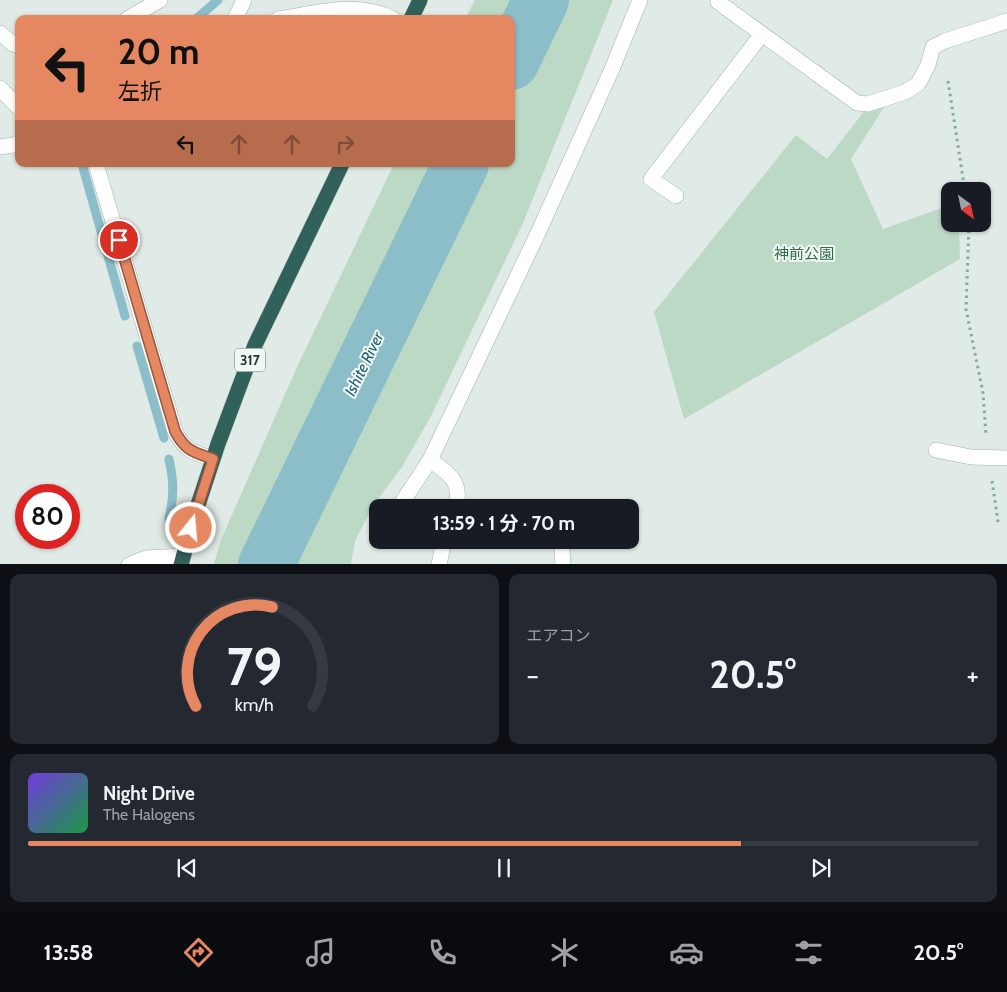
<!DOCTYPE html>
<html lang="ja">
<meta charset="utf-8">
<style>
body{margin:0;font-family:Cabin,"Noto Sans JP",sans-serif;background:#242831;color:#f1f3f6;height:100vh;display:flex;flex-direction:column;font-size:19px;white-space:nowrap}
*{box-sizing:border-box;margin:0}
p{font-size:16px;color:#9ea1a6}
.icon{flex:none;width:28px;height:28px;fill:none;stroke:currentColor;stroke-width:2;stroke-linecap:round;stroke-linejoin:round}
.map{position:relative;height:564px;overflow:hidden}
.drawer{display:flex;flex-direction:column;gap:10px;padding:10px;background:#0d0f14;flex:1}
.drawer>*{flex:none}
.top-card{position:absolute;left:15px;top:15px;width:500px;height:152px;border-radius:10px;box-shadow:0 1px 4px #0004;background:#e58862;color:#111;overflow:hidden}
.needle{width:32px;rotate:147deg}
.tools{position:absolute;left:941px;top:182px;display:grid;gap:10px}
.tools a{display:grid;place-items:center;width:50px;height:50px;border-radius:10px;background:#171b24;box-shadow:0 1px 4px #0004;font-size:25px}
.speed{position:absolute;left:15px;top:484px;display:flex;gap:10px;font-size:25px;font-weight:700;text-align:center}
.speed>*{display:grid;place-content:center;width:65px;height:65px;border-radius:50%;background:#171b24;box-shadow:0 1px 4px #0004;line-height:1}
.speed .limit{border:8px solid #d22;background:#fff;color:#111}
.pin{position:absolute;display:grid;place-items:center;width:42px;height:42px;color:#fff;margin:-21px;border:2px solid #fff;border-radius:50%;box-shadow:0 1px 5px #0007}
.me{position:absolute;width:55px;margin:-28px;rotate:17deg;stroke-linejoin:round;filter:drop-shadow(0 0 4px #0008)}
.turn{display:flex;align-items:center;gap:18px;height:105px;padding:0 20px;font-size:22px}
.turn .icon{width:65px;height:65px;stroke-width:2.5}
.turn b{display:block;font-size:35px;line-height:42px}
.lanes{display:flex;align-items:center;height:48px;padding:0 20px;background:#0003;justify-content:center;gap:25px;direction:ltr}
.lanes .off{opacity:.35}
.big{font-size:38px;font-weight:700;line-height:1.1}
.drawer .tile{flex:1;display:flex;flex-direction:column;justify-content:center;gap:8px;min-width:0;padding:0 18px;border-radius:10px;background:#242831}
.drawer .dial{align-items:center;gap:0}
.dial svg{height:130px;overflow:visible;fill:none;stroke:#363941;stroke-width:7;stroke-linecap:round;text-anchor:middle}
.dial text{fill:#f1f3f6;stroke:none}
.song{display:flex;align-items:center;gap:15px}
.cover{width:60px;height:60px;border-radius:8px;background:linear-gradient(135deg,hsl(260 70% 55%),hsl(140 70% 35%))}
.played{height:5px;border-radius:2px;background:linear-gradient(90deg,#e58862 75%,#363941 75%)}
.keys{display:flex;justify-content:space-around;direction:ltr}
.heat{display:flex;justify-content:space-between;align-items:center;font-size:28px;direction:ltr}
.drawer .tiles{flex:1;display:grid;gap:10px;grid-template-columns:1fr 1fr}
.tile:last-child{grid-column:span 2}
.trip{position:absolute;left:369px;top:499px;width:270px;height:50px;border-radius:10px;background:#171b24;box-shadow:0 1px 4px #0004;font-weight:700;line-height:50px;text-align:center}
.tab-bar{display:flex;height:80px;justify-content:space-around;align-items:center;background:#090b0e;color:#9ea1a6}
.tab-bar .icon{width:35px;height:35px}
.tab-bar .selected{color:#e58862}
.tab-bar b{font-size:22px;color:#f1f3f6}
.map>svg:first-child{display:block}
</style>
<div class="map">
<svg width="1007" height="565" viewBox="0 0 1007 565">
<rect width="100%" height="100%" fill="#e0eae6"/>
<g fill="#bbd9c4">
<polygon points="475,0 613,0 523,223 431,416 402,467 374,504 355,541 351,564 214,564 221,540 297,367 394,164 511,164 511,19 465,19"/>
<polygon points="886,104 851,159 883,229 950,205 950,224 959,224 960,259 684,419 654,312 796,135 827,159 866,109"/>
</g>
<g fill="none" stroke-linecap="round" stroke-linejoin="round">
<g stroke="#8cbeca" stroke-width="9">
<polyline points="196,19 218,0"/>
<polyline points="82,164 125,316"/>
<polyline points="137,346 164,438"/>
<path d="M169 459C174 482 174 496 169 519"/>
</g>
<g stroke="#8cbeca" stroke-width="56">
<polyline points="511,62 541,0"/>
<polyline points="266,565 461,164"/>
</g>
<g stroke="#a3b1ad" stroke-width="16">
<g id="minor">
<polyline points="719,0 718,2 857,103 868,104 905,92 918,84 928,65 933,47 945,41 1007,21"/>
<polyline points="127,19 160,0"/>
<polyline points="235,19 244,0"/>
<path d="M278 19C314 14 358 0 393 19"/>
<polyline points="0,33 13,44 19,45"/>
<polyline points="0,88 19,108"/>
<polyline points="0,147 19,144"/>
<path d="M96 164 175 431C185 451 193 452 213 459"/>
<polyline points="676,196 651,179 762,34"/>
<polyline points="936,450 971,457 1007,458"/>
<path d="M430 460C450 475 462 480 456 508"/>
<polyline points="401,504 430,460 538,233 612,69 640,0"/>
<polyline points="562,550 563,565"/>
<polyline points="129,565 146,558 183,556"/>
<polyline points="439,565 444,540"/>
</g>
</g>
<g stroke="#c1c7c6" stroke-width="16">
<g id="highway">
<polyline points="411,19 420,0"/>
<polyline points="181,565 195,514 218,444 255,345 342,164"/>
</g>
</g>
<g stroke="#83aaa0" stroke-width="3" stroke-dasharray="2.5 4" stroke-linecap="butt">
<polyline points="948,81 965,191"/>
<polyline points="969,224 966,309 983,393 986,435"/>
<polyline points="992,481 998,522"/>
</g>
<use href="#minor" stroke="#fff" stroke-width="15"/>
<use href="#highway" stroke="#31625a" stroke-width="15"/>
</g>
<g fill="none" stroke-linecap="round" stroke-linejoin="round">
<g stroke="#955840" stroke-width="12">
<path id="route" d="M119 240 175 431C185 451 194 452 213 459L191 528"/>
</g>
<use href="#route" stroke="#e58862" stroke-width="9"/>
</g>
<g text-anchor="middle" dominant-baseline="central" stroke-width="4" stroke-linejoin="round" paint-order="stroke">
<rect fill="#f0f7f4" stroke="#60716d" stroke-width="1" x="235" y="348.5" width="30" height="23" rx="4"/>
<g font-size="14" font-weight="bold" fill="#223833">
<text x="250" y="360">317</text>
</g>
<g font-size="15" fill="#306b4a" stroke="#f0f7f4">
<text x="804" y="254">神前公園</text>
</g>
<g font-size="16" font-style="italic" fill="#225e6f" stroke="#f0f7f4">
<text transform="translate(364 364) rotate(-64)">Ishite River</text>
</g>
</g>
</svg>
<div class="tools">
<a><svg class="needle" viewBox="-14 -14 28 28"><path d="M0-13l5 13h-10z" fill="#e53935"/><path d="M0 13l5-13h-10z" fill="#9ea1a6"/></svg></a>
</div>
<div class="speed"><div class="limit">80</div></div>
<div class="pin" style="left:119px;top:240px;background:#d93025"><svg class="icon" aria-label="arrive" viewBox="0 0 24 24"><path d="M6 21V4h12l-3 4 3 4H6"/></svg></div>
<svg class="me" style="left:191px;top:528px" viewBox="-20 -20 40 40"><circle r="17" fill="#e58862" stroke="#fff" stroke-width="3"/><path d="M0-11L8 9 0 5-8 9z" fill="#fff"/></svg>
<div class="trip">13:59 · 1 分 · 70 m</div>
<div class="top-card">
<div class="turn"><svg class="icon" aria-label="left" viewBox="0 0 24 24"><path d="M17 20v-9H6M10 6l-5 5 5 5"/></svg><div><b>20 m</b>左折</div></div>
<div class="lanes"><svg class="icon" aria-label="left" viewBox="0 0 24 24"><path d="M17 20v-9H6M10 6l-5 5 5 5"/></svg><svg class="icon off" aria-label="ahead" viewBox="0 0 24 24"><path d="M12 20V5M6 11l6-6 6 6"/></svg><svg class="icon off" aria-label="ahead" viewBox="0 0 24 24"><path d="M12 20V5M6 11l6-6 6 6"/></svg><svg class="icon off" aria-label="right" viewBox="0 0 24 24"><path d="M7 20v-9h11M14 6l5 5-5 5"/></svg></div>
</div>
</div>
<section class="drawer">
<div class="tiles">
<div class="tile dial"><svg viewBox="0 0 100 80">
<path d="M14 69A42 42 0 1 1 86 69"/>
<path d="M14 69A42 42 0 0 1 61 8" stroke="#e58862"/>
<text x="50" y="56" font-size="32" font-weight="700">79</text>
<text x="50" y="72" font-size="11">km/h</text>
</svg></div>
<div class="tile"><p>エアコン</p>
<div class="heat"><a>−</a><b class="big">20.5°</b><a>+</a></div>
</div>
<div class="tile">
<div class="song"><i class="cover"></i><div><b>Night Drive</b><p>The Halogens</p></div></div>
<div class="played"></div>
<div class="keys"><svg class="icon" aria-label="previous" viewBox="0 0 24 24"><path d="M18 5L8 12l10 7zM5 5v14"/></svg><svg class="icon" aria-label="pause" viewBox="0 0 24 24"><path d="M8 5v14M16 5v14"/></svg><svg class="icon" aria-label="next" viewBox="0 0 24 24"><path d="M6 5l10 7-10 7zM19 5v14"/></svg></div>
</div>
</div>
</section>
<nav class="tab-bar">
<b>13:58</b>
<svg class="icon selected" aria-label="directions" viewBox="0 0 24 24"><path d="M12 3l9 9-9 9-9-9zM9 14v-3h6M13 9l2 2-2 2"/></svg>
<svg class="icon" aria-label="music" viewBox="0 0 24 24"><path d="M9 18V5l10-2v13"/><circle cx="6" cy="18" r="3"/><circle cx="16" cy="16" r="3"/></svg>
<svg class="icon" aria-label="phone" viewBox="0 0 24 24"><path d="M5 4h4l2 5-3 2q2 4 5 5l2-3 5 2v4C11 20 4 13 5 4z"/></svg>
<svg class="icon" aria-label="climate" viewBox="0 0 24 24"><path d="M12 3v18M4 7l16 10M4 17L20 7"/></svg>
<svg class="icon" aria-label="car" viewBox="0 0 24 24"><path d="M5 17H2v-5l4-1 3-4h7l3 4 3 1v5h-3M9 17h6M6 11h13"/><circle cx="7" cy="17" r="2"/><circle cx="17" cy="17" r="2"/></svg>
<svg class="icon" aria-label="filters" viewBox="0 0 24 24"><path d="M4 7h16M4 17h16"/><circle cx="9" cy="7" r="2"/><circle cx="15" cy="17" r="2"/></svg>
<b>20.5°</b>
</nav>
